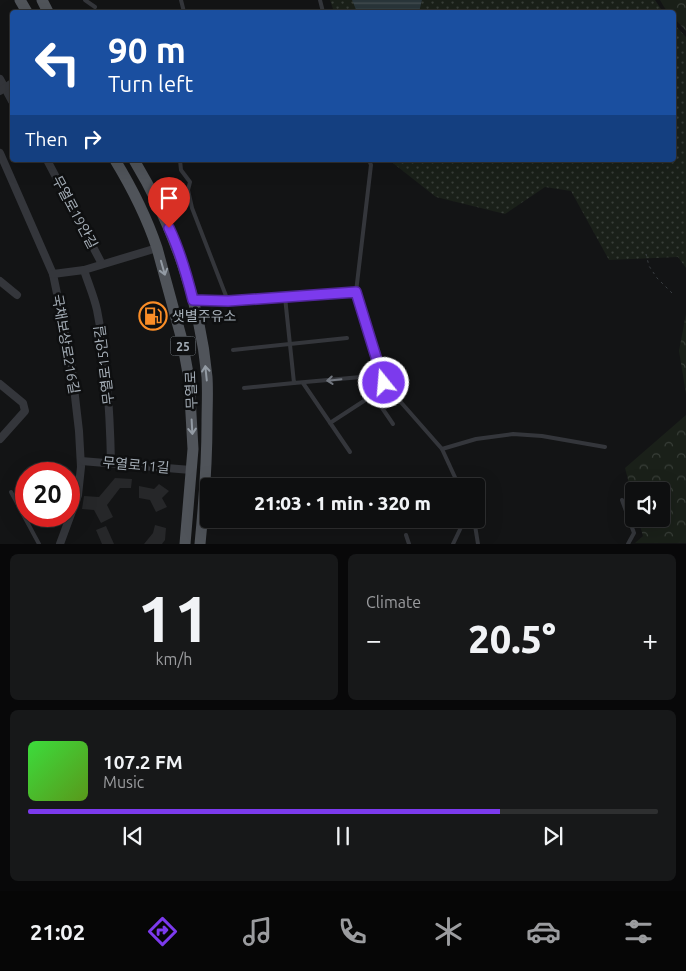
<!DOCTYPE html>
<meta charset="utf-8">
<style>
body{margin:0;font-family:Ubuntu,"Noto Sans KR",sans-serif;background:#171819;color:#f1f3f6;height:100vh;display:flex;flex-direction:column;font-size:19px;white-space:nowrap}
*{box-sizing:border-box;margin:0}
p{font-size:16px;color:#9b9c9f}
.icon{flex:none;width:28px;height:28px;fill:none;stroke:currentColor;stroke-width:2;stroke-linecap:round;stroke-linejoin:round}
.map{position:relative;height:544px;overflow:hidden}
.panel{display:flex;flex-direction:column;gap:10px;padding:10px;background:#080809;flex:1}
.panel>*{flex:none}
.top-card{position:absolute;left:10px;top:10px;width:666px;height:152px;border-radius:5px;box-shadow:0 5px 20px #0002,0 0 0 1px #2e2f30;background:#1a4fa0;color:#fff;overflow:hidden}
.buttons{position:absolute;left:625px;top:482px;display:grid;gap:10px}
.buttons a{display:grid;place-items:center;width:45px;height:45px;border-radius:5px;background:#0e0f10;box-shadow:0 5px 20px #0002,0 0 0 1px #2e2f30;font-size:25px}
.speed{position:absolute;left:15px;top:462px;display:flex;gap:10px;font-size:25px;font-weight:700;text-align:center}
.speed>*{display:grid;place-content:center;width:65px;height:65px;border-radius:50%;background:#0e0f10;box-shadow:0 5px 20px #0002,0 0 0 1px #2e2f30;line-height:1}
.speed .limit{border:8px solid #d22;background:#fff;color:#111}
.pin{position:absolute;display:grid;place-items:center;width:42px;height:42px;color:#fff;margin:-51px -21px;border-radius:50% 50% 50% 0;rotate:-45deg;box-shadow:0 0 5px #0007}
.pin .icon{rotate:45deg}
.me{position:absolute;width:55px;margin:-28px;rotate:343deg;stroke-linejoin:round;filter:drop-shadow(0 0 4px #0008)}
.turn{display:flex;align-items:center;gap:18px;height:105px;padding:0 15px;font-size:22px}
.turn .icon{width:65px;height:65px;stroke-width:2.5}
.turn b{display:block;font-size:35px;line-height:42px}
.then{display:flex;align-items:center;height:48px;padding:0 15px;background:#0003;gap:10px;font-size:19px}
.big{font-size:38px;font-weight:800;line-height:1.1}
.panel .card{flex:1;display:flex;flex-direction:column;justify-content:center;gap:8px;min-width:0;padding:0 18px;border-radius:8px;background:#171819}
.panel .dial{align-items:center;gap:0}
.dial b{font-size:65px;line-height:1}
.song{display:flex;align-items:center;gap:15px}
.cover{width:60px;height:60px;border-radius:8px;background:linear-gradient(135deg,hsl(120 70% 55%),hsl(90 70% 35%))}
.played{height:5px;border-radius:2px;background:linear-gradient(90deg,#7c3aed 75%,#2e2f30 75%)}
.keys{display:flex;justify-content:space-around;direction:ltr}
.heat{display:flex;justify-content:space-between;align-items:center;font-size:28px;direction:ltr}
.panel .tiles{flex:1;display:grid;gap:10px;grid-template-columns:1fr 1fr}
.card:last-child{grid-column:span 2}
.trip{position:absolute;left:200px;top:478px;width:285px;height:50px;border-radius:5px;background:#0e0f10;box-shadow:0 5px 20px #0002,0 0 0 1px #2e2f30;font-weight:800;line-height:50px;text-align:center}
.menu{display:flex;height:80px;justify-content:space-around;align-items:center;background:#060606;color:#9b9c9f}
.menu .icon{width:35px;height:35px}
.menu .selected{color:#7c3aed}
.menu b{font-size:22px;color:#f1f3f6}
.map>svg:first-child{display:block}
</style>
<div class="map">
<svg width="686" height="544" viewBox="0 0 686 544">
<defs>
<pattern id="grass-dots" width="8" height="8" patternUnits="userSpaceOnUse" patternTransform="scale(1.25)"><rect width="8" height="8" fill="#1a2019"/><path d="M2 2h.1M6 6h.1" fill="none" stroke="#383e38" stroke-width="1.8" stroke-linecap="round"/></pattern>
<pattern id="forest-crowns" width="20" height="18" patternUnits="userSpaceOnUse" patternTransform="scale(1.25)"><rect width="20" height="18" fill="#1a2019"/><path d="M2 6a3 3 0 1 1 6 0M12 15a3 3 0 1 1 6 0" fill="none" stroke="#383e38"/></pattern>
<pattern id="water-rules" width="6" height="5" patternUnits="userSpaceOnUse" patternTransform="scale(1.25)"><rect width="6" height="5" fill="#29353a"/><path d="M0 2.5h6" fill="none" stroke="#455054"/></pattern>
</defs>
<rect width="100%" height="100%" fill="#131415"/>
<g fill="url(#grass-dots)">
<polygon points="330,0 655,0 663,12 334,12"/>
<polygon points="674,24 686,37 686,268 678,257 609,260 571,191 545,187 505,214 436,197 389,160 674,160"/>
</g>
<g fill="url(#forest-crowns)">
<polygon points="660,0 686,0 686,31 674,18 674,12 668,12 664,7"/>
<polygon points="686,314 686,394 679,351"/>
<polygon points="686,415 686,543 635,543 643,536 638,519 661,519 661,491 634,491 634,502 625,468"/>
</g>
<polygon fill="url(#water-rules)" points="352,0 422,0 419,12 357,12"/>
<g fill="#262729">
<polygon points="115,478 132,479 131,488 120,488 107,505 113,517 101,523 94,510 82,509 84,496 99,497"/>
<polygon points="159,484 169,491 162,498 167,507 156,512 150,500 139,498 139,486 154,489"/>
<polygon points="155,525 166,528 165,540 162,544 144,544 153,533"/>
<polygon points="106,526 114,544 102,544 96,530"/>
</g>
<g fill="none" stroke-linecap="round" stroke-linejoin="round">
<polyline stroke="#3a3e42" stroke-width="1" stroke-dasharray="2.5 4" stroke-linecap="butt" points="646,254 649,266 657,278 674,295"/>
<g stroke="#34363b" stroke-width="4">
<polyline points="85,0 95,7"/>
<polyline points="181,0 184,12"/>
<polyline points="320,0 323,12"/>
<polyline points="180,160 181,170 190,182 188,190 192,208 228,301 356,292"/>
<polyline points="369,160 371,165 356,292 384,383 442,449 459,486"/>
<polyline points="285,297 294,383 361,377 393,424"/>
<polyline points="233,350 347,338"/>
<polyline points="303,383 350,452"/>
<polyline points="244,388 294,383"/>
<polyline points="330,423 373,395"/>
<polyline points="442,449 476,439 513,434 542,436 605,447"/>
<polyline points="11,492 39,544"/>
<polyline points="622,500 634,533 628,544"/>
<polyline points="474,519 478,544"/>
<polyline points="406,535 409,544"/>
<polyline points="453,544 465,519"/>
</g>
<g stroke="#34363b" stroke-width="8">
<polyline points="0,79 12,101"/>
<polyline points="0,91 12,83"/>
<polyline points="0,153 53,274 71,362 79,431 81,467 78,495 60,544"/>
<polyline points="47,160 102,264"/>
<path d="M84 270C88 283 94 296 97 310 107 360 110 412 111 463"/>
<polyline points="53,274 84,270 157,248"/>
<polyline points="0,281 17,295"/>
<polyline points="193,300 228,301"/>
<polyline points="0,384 23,403 25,411 0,439"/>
<polyline points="81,461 191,470"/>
</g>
<g stroke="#50545a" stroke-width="11">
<polyline points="20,0 27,12"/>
<polyline points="42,0 48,12"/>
<path d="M115 160C132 188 147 218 157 248L182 340 189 379 193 449 185 544"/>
<path d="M134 160C173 225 200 301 207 377 208 392 207 408 207 423 207 463 204 503 200 544"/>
</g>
</g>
<defs><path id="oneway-shaft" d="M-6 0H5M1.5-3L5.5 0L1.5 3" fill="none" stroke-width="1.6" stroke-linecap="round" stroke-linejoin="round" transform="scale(1.25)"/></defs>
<g stroke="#939ba4">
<use href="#oneway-shaft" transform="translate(163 268) rotate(74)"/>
<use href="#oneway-shaft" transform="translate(206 373) rotate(-96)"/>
<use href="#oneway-shaft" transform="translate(192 427) rotate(87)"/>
</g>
<use stroke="#72777f" href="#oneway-shaft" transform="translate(334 380) rotate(174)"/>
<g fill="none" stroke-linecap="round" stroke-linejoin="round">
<g stroke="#51269a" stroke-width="12">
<path id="route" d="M169 228C180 251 187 276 193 300L228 301 356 292 384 383"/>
</g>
<use href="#route" stroke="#7c3aed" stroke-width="9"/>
</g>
<defs>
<g id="fuel-ring" transform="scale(1.4375)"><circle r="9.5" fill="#0e0f10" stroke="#fa8d27" stroke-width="1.5"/><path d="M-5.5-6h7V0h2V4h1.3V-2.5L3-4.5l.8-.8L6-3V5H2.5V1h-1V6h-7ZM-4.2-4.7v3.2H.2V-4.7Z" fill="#fa8d27"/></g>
</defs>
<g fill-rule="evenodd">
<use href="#fuel-ring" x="153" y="316"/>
</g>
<g text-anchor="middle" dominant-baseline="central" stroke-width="5" stroke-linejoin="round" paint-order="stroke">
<rect fill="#0e0f10" stroke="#777e84" stroke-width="1" x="170.5" y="336.5" width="25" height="19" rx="4"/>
<g font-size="12" font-weight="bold" fill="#a4adb6">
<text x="183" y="346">25</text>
</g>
<g font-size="14" fill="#a4adb6" stroke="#0e0f10">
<text transform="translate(75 212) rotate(62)">무열로19안길</text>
<text transform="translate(66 344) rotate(80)">국채보상로216길</text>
<text transform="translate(104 365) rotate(-97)">무열로15안길</text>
<text transform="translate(191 390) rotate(-92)">무열로</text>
<text transform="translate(136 465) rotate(5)">무열로11길</text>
</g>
<g font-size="14" fill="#a4adb6" stroke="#0e0f10" text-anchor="start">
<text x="172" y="316">샛별주유소</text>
</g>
</g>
</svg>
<div class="buttons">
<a><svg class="icon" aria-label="sound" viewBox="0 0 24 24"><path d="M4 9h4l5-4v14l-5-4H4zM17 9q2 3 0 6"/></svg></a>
</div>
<div class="speed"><div class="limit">20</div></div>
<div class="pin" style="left:169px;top:228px;background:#d93025"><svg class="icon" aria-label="arrive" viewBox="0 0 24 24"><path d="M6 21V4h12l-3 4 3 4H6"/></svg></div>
<svg class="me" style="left:384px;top:383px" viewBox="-20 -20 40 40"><circle r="17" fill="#7c3aed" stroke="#fff" stroke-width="3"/><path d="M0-11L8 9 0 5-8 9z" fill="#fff"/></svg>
<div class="trip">21:03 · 1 min · 320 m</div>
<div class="top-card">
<div class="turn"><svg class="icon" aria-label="left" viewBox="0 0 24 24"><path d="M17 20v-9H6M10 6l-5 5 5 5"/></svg><div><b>90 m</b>Turn left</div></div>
<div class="then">Then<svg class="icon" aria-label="right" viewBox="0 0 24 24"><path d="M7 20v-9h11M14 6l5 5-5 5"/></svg></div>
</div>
</div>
<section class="panel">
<div class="tiles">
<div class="card dial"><b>11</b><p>km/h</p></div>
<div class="card"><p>Climate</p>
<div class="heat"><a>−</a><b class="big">20.5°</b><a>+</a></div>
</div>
<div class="card">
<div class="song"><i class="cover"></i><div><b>107.2 FM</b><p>Music</p></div></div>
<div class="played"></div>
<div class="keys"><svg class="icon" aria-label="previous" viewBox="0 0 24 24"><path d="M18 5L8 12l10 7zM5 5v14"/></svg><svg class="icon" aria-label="pause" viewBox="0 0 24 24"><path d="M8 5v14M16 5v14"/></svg><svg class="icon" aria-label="next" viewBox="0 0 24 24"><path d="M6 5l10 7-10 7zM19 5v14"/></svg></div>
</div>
</div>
</section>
<nav class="menu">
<b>21:02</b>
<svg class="icon selected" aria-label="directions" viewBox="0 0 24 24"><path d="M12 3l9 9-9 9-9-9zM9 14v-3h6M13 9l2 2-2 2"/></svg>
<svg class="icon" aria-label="music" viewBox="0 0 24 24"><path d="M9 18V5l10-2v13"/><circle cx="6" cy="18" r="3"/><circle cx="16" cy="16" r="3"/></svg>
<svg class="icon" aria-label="phone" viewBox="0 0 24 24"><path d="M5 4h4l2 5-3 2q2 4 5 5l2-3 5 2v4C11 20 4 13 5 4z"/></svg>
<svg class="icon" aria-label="climate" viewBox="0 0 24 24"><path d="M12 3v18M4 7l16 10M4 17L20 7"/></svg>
<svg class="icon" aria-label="car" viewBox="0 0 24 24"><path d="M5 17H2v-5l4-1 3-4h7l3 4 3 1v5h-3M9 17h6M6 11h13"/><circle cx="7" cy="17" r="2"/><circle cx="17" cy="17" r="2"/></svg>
<svg class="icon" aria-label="filters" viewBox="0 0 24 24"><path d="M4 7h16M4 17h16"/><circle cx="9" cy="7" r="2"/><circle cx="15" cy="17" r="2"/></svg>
</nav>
